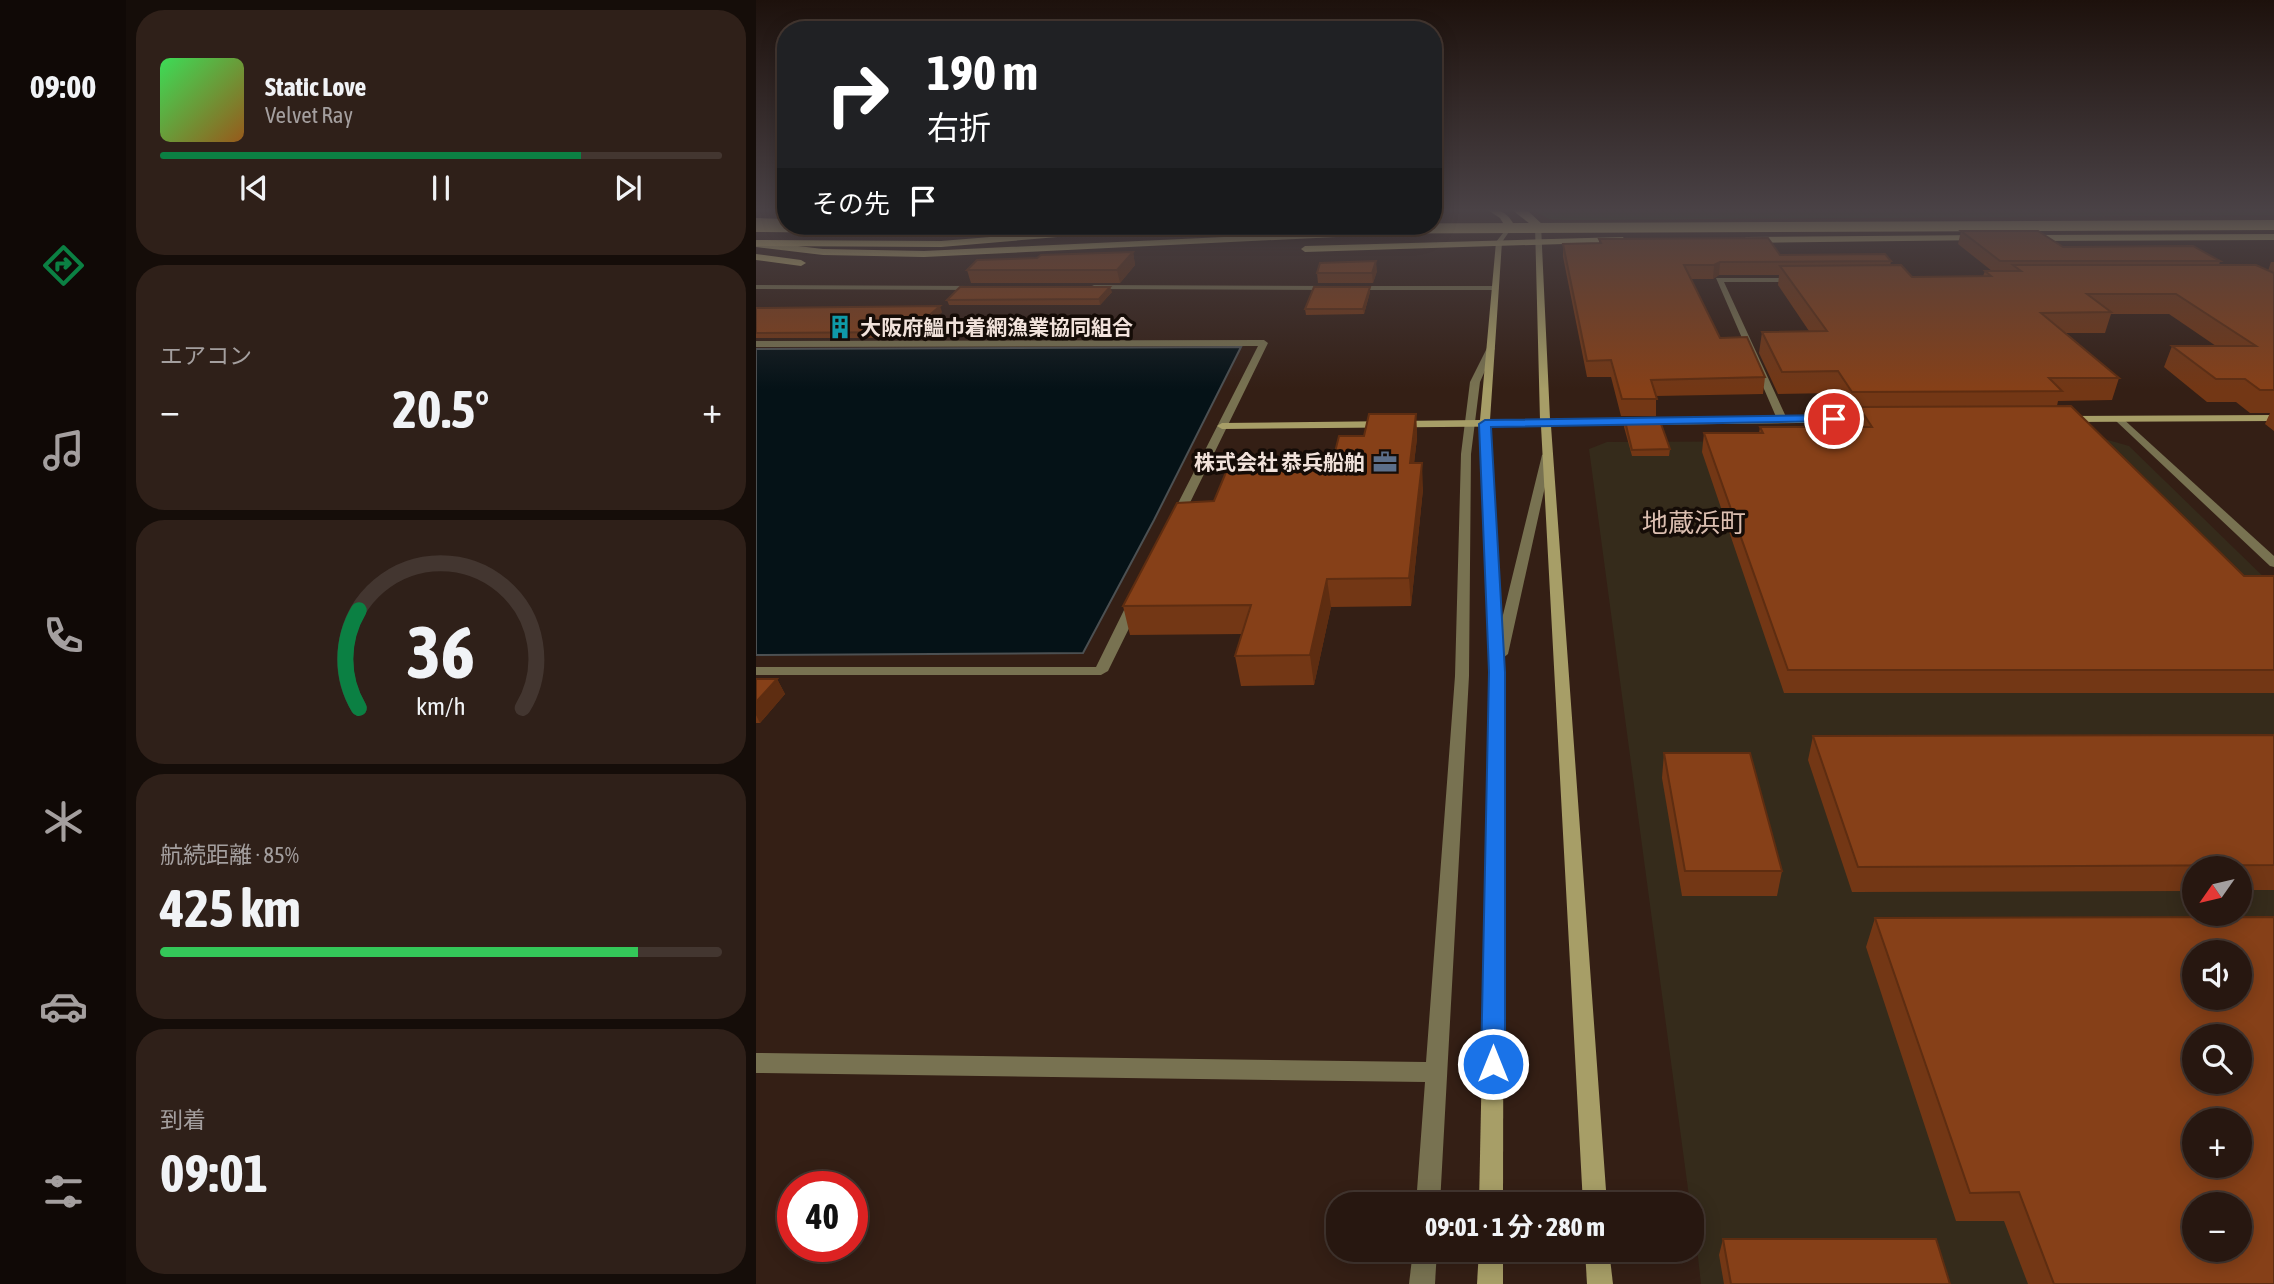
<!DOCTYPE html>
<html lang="ja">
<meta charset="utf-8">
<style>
body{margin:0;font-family:"Asap Condensed","Noto Sans JP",sans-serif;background:#2f2019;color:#f1f3f6;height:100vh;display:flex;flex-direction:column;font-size:26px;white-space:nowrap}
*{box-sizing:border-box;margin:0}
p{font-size:23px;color:#a49f9f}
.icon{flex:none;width:38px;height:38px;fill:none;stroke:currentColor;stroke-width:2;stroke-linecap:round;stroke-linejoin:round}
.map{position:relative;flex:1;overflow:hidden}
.sheet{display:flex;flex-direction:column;gap:10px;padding:10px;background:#150d09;width:630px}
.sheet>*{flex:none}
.hud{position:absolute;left:21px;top:21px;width:665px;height:214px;border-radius:28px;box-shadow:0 4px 18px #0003,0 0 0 2px #433630;background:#202124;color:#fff;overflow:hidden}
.needle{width:46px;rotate:236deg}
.fabs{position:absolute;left:1426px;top:856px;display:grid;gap:14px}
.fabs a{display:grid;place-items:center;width:70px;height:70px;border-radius:50%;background:#271710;box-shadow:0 4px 18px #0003,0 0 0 2px #433630;font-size:35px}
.speed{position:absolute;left:21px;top:1171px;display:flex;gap:14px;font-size:35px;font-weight:700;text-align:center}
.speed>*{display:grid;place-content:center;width:91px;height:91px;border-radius:50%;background:#271710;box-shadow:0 4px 18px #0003,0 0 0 2px #433630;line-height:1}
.speed .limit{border:10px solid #d22;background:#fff;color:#111}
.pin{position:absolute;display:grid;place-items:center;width:60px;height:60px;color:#fff;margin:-30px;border:4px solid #fff;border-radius:50%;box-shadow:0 2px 7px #0007}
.me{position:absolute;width:77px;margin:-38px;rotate:0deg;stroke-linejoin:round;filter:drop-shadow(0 0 5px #0008)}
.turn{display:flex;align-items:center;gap:24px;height:147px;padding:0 35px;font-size:32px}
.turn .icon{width:91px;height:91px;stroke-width:2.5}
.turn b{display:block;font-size:49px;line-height:60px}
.then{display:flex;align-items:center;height:66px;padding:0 35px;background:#0003;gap:14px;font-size:26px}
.big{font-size:52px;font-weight:700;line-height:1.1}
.sheet .card{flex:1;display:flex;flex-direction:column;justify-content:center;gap:10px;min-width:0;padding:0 24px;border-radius:28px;background:#2f2019}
.sheet .dial{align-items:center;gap:0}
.dial svg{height:182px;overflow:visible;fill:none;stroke:#433630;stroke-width:7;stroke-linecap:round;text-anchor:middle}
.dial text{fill:#f1f3f6;stroke:none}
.song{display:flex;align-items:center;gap:21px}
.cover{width:84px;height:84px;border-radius:10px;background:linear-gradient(135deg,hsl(130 70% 55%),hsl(30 70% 35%))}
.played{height:7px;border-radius:4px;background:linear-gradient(90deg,#0b8043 75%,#433630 75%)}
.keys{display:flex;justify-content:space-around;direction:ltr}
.heat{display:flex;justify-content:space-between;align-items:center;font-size:38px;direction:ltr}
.charge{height:10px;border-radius:5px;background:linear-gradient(90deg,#34c759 85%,#433630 0)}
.trip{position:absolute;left:570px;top:1192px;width:378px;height:70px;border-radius:28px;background:#271710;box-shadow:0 4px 18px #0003,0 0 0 2px #433630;font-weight:700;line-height:70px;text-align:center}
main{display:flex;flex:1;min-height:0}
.tabs{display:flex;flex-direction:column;width:126px;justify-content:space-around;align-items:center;background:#100906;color:#a49f9f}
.tabs .icon{width:49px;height:49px}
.tabs .on{color:#0b8043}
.tabs b{font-size:32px;color:#f1f3f6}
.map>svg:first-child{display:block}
</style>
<main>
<nav class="tabs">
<b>09:00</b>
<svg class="icon on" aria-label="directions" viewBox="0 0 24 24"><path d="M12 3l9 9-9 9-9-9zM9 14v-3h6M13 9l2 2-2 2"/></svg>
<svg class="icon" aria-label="music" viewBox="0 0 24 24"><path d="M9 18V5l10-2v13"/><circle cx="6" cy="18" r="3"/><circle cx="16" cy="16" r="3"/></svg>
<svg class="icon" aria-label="phone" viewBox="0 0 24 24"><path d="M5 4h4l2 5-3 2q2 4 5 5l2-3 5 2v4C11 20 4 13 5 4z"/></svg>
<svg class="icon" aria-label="climate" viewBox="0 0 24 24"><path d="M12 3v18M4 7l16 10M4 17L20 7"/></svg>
<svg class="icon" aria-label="car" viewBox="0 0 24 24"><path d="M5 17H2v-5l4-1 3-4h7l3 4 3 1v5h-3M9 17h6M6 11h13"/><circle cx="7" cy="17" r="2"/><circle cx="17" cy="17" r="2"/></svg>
<svg class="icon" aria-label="filters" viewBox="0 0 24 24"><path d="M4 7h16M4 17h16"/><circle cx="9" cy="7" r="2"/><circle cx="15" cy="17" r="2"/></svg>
</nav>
<section class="sheet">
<div class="card">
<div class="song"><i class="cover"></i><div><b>Static Love</b><p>Velvet Ray</p></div></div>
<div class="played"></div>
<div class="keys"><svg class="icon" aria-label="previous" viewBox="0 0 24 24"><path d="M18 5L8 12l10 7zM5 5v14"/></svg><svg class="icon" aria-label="pause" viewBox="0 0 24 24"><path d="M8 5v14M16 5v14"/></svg><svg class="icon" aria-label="next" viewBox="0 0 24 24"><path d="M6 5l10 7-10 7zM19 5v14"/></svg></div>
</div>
<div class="card"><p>エアコン</p>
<div class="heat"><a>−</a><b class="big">20.5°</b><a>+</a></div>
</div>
<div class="card dial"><svg viewBox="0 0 100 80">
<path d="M14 69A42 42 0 1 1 86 69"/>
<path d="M14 69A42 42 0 0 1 14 26" stroke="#0b8043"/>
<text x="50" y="56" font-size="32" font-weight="700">36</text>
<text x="50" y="72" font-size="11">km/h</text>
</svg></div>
<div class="card"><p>航続距離 · 85%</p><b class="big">425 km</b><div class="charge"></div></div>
<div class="card"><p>到着</p><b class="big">09:01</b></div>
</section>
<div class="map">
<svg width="1518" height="1284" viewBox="0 0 1518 1284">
<rect width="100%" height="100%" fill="#341f15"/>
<path fill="#352b1b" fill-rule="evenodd" d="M1352 440 1373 446 1518 587V1284H945L936 1204H934L833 449 851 442ZM1438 868H1484V914H1438ZM1438 952H1484V998H1438ZM1438 1036H1484V1082H1438ZM1438 1120H1484V1166H1438ZM1438 1204H1484V1250H1438Z"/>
<polygon fill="#1f4819" points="775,209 1518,209 1518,215 812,220 793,219"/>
<polygon fill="#051217" stroke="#4c5052" stroke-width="2" points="485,347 398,520 327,653 0,655 0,349"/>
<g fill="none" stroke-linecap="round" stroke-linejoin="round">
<g fill="#787251" fill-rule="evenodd">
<polygon points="0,285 219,286 223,288 219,290 0,289"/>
<polygon points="338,285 576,286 580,288 576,290 335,289 334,287"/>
<polygon points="597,286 739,286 743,288 739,290 594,290 593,288"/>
<polygon points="0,341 508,340 512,343 427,517 421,521 415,517 502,346 0,347"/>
<polygon points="378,600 385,604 352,671 345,675 0,675 0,667 340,667 371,604"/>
</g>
<g fill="#787251" fill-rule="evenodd">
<polygon points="960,278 1041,278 1045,280 1041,282 968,282 1031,419 1030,421 1021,419"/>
<polygon points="735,345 739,348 724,382 715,454 713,676 684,1204 660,1204 669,1082 0,1073 0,1053 670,1062 699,676 705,454 714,382 731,348"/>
<polygon points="1364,416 1518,556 1518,567 1514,566 1360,421 1360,417"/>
<polygon points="729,421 734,424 745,623 786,455 791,452 796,455 752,654 747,658 748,672 741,676 734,672 724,424"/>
<polygon points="657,1250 681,1250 679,1284 653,1284"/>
</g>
<g fill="#a79e67" fill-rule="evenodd">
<polygon points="782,223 785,225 794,419 1119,416 1124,419 1119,422 795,426 851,1204 827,1204 785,426 466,429 461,426 466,423 724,420 740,242 754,224 757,226 746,242 734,420 784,420 779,225"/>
<polygon points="1518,415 1518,421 1311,422 1306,419 1311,416"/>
<polygon points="741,668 748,672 747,1204 723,1204 734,672"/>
<polygon points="723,1250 747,1250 747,1284 721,1284"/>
<polygon points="829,1250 853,1250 857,1284 831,1284"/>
</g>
<g fill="#ccc078" fill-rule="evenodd">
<polygon points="618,230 621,235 168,257 67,255 0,247 0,241 67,249 168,251"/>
<polygon points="1518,234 1518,240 1270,241 1266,238 1270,235"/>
<polygon points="1228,235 1231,240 990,243 986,240 990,237"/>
<polygon points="867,237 870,242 549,252 545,249 549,246"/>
<polygon points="0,254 45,260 50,263 45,266 0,260"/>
</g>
<g fill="#eedf88" fill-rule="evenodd">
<path d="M730 209C746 209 751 213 759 226L750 228 744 218Z"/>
<polygon points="755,209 772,211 787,225 778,227"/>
<polygon points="0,218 30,219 30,225 0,224"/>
<polygon points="333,229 337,230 337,234 185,247 0,246 0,240 185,241"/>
</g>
<polyline stroke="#eedf88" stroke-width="10" points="0,227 293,230 1518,225"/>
</g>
<g fill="#733715">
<polygon points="1205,231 1307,247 1464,261 1463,265 1512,271 1515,262 1518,262 1518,431 1509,424 1514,413 1494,413 1480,402 1451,402 1408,367 1416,346 1460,346 1413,314 1355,314 1349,333 1310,333 1363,378 1356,400 1302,401 1301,406 1488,576 1518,576 1518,693 1028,693 946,452 948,433 1003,433 1004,427 1099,427 1101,415 1092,415 1078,393 1022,394 1003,353 1006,332 1053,331 1022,285 1023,275 963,275 957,279 935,279 964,338 1009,377 1007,394 900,396 900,416 865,416 855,377 831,377 807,257 807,244 843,243 843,239 1024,255 1135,261 1134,266 1156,277 1227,276 1229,271 1236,271 1202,244"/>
<polygon points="377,252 379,265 364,283 215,283 211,270 281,258"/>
<polygon points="621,271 617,283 562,283 561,273"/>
<polygon points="356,292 344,305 193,305 191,300"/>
<polygon points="614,292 608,314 550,315 549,309"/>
<polygon points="0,308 186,312 156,338 0,338"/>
<polygon points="660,414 661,438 658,463 667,489 655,606 575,607 558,685 485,686 479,656 486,634 374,635 367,606 458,501 576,464 608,436"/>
<polygon points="869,421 914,449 913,456 876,456 868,427"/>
<polygon points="0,679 21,679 29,694 4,723 0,723"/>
<polygon points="1518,735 1518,890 1484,890 1484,868 1438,868 1438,891 1096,892 1052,760 1057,736"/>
<polygon points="908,753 1026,871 1021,896 926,896 906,778"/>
<polygon points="1119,918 1518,1284 1272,1284 1248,1221 1200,1221 1110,947"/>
<polygon points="967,1239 1194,1284 968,1284 963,1255"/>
</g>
<g fill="#5e2d11">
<polygon points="377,252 379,265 364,283 361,270"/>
<polygon points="620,261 621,271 617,283 616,273"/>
<polygon points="964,262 963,275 957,279 958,265"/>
<polygon points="354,287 356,292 344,305 343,299"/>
<polygon points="614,287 614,292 608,314 607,309"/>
<polygon points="184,306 186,312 156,338 154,332"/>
<polygon points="660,414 661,438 655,489 654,463"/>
<polygon points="666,463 667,489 655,606 653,578"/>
<polygon points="571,579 575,607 558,685 554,655"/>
<polygon points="21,679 29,694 4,723 0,715 0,702"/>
</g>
<g fill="#864018" stroke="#5e2d11" stroke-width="2" fill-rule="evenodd">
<polygon points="1205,231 1282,231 1307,247 1437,246 1464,261 1244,261"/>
<polygon points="1012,238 1024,255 1129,254 1135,261 964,262 958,265 928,265 964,338 991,337 1009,377 895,380 901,399 866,399 855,360 831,361 807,244 845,243 843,239"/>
<polygon points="377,252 361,270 211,270 221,260 281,258 285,255"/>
<polygon points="620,261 616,273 561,273 564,263"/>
<polygon points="1145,265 1156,277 1235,276 1229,271 1265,271 1257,265 1500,265 1518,273 1518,390 1504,390 1489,379 1460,379 1416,346 1500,346 1420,294 1331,294 1355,312 1285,313 1363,378 1293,378 1306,391 1096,392 1082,371 1026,372 1006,332 1071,331 1024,266"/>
<polygon points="204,287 354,287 343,299 191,300"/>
<polygon points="558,287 614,287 607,309 549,309"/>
<polygon points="184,306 154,332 0,333 0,308"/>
<polygon points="1315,406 1488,576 1518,576 1518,670 1032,670 948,433 1007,433 1004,427 1116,427 1103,407"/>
<polygon points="613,414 660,414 654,463 666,463 653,578 571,579 554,655 479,656 495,605 367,606 421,503 458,501 473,465 576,464 583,436 608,436"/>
<polygon points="869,421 904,421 914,449 876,450"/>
<polygon points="0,679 21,679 0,702"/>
<polygon points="1518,735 1518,865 1102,867 1057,736"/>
<polygon points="908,753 994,753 1026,871 929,871"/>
<path d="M1518 917V1284H1298L1263 1192 1214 1193 1119 918ZM1438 952H1484V998H1438ZM1438 1036H1484V1082H1438ZM1438 1120H1484V1166H1438ZM1438 1204H1484V1250H1438Z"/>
<polygon points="967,1239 1180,1239 1194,1284 975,1284"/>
</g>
<linearGradient id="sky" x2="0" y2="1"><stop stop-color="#1d110c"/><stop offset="0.54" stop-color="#4a4246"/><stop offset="1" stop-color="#4a4246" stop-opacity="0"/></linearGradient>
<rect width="1518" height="389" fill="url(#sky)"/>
<polygon fill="#1a73e8" stroke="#114b97" stroke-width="2" points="1078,415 1082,416 1082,421 735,427 749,672 749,1064 745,1072 737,1075 728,1072 725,1064 733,672 723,424 729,420"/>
<defs>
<g id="building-bare" transform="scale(1.89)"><path d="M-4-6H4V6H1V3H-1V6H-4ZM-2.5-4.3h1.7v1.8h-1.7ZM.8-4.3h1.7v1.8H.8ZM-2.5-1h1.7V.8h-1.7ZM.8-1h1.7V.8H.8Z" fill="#0f9aa8" stroke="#150c07" stroke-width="2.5" paint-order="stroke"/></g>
<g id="office-bare" transform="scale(1.89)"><path d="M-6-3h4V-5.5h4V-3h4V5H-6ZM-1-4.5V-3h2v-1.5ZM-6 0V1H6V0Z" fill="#5c6f8a" stroke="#150c07" stroke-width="2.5" paint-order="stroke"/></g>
</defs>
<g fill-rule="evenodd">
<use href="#building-bare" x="84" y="327"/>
<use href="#office-bare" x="629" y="462"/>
</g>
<g text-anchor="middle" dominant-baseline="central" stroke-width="7" stroke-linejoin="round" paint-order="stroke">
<g font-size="21" font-weight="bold" fill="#f1e2db" stroke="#150c07" text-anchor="start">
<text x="104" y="327">大阪府鰮巾着網漁業協同組合</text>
<text x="609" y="462" text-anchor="end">株式会社 恭兵船舶</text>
</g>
<g font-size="26" fill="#dcbfb1" stroke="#150c07">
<text x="938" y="523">地蔵浜町</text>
</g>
</g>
</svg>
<div class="fabs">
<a><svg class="needle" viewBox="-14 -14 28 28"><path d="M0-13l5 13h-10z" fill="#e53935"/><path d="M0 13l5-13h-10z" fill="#a49f9f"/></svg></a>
<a><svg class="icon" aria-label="sound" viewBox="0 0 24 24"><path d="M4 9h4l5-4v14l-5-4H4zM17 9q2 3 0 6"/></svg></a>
<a><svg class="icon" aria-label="search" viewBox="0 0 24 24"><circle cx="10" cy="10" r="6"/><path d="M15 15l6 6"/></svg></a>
<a>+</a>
<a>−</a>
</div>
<div class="speed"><div class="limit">40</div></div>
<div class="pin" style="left:1078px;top:419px;background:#d93025"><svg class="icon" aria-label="arrive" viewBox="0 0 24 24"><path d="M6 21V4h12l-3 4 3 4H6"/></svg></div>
<svg class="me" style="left:737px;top:1064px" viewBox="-20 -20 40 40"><circle r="17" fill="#1a73e8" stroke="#fff" stroke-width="3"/><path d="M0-11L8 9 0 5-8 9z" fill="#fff"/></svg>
<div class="trip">09:01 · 1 分 · 280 m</div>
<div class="hud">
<div class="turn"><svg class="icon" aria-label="right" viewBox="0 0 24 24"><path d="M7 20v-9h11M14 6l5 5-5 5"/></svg><div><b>190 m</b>右折</div></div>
<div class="then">その先<svg class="icon" aria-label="arrive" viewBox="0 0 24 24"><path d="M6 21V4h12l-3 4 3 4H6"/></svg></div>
</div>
</div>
</main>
